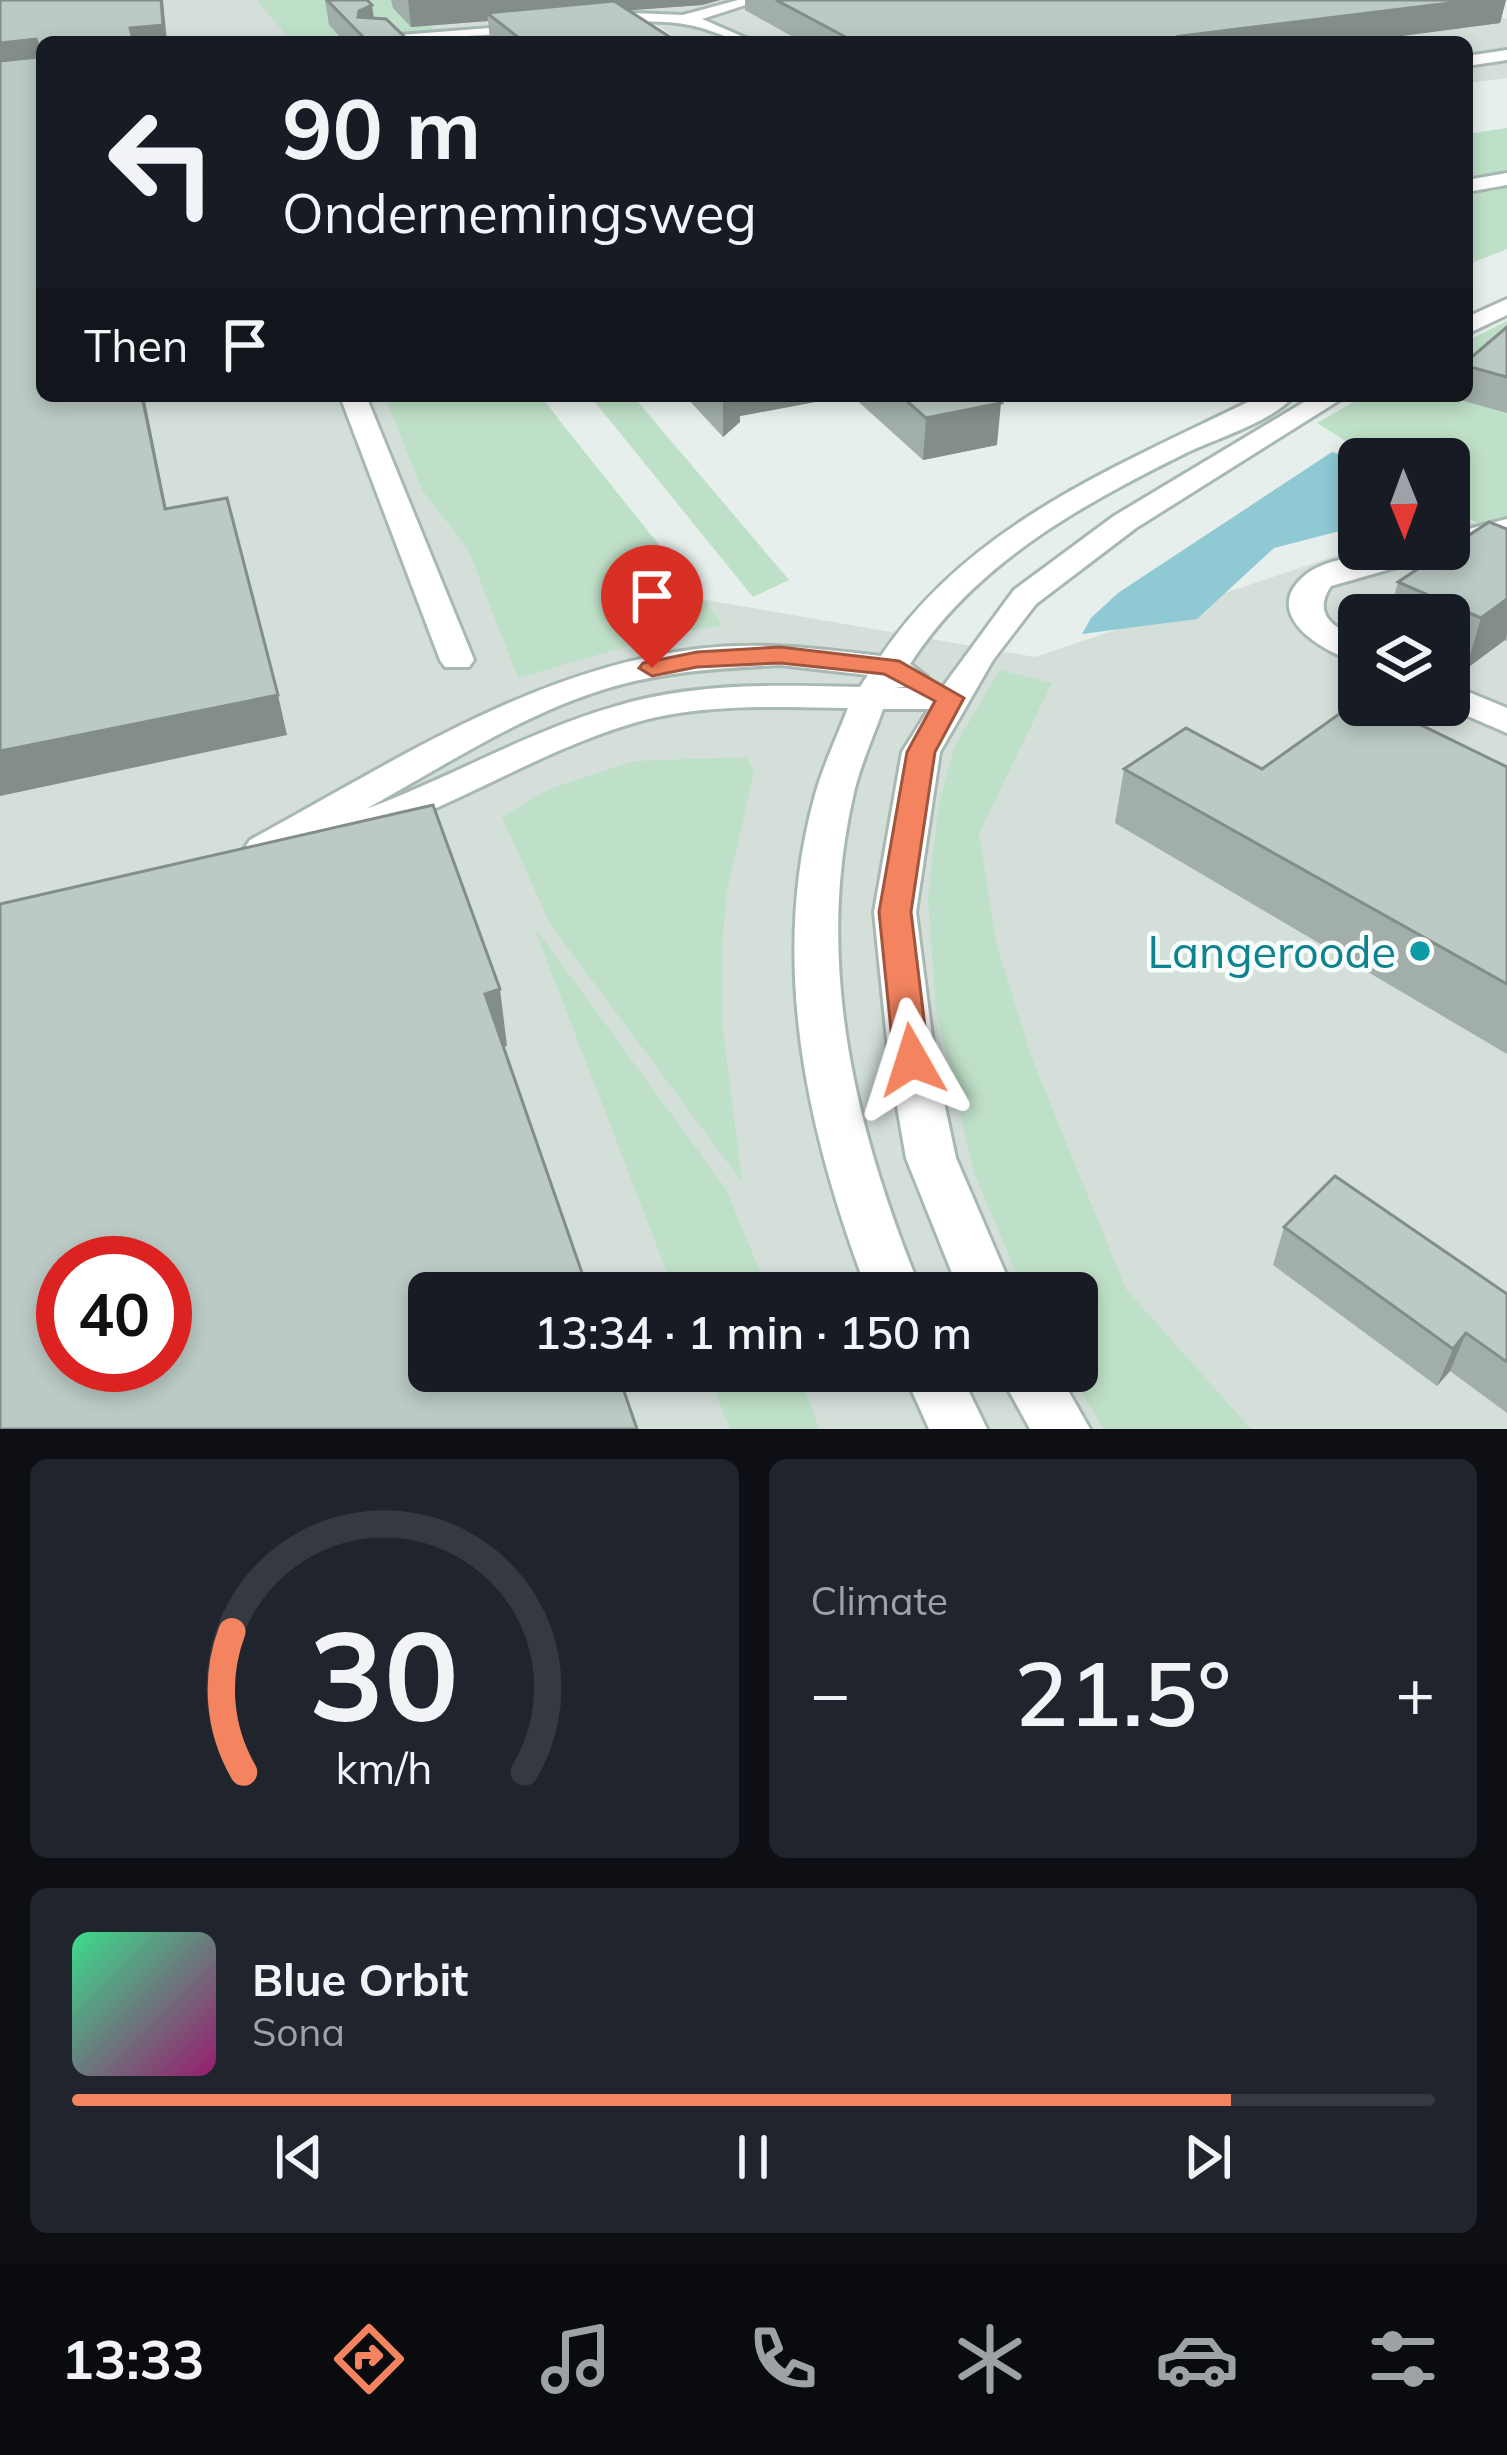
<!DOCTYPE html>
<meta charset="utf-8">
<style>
body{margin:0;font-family:Mulish,sans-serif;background:#20242c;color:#f1f3f6;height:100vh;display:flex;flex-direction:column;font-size:45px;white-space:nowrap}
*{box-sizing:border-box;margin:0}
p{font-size:39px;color:#9ea1a6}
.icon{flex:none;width:66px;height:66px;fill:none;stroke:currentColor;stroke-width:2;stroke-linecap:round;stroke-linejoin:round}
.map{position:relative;height:1429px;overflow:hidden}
.sheet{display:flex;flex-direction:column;gap:30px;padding:30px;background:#0d0f14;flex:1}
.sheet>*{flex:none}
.hud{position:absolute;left:36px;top:36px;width:1437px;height:366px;border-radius:18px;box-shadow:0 6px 18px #0003;background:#171b24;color:#f1f3f6;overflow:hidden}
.needle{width:78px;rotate:179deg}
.buttons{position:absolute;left:1338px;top:438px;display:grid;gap:24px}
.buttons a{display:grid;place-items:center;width:132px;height:132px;border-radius:18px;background:#171b24;box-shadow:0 6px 18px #0003;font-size:60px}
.speed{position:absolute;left:36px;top:1236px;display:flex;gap:24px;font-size:60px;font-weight:700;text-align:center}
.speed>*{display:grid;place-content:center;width:156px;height:156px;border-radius:50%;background:#171b24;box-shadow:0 6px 18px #0003;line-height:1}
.speed .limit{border:18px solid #d22;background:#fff;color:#111}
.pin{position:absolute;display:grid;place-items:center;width:102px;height:102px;color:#fff;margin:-123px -51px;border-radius:50% 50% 50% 0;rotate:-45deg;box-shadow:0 0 12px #0007}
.pin .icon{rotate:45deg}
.me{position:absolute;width:132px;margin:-66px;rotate:354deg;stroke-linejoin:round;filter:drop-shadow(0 0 9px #0008)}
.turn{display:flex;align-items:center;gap:42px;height:252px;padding:0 48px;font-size:54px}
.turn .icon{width:156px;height:156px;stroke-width:2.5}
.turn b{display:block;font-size:84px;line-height:102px}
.then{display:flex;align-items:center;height:114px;padding:0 48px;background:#0003;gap:24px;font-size:45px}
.big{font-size:90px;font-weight:600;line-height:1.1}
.sheet .widget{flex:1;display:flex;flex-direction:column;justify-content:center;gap:18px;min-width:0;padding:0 42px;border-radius:18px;background:#20242c}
.sheet .dial{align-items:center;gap:0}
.dial svg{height:312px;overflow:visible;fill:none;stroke:#363941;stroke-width:7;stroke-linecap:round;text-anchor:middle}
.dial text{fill:#f1f3f6;stroke:none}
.song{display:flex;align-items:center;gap:36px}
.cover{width:144px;height:144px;border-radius:18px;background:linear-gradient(135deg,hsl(150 70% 55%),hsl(320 70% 35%))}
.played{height:12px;border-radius:6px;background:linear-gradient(90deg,#f4845f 85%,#363941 85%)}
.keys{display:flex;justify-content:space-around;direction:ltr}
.heat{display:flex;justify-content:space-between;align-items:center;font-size:66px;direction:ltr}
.sheet .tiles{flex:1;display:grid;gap:30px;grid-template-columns:1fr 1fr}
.widget:last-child{grid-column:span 2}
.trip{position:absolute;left:408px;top:1272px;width:690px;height:120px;border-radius:18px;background:#171b24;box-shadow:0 6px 18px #0003;font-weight:600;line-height:120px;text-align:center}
.tab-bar{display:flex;height:192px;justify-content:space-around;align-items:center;background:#090b0e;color:#9ea1a6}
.tab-bar .icon{width:84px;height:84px}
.tab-bar .on{color:#f4845f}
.tab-bar b{font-size:54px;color:#f1f3f6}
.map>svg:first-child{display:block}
</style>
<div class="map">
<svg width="1507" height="1429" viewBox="0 0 1507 1429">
<rect width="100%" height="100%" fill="#e6efeb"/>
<path fill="#d4dfda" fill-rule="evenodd" d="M0 0H1445L1507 19V78L1467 83V42H683L649 20 430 42H42V396H542L683 596 1035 657 1359 548 1449 549V518L1455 516 1507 536V1429H0ZM1359 615H1449V705H1359ZM63 1263H165V1365H63ZM429 1293H1077V1371H429Z"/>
<g fill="#bfe0c8">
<polygon points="257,0 478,0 413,8 436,32 292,42"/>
<polygon points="1507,128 1507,249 1467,265 1467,195 1472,193 1467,191 1467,134"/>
<polygon points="1507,321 1507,542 1449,506 1449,459 1374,459 1317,423 1364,396 1467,396 1467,341"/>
<polygon points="385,396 540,396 723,625 666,635 518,678 468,549 422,490"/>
<polygon points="590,396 633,396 789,580 753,597"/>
<polygon points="1000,670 1052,683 979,833 996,942 1031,1056 1126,1289 1251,1429 1104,1429 1068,1371 1077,1371 1077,1293 1025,1293 974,1173 936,1010 928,899 938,808 954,747"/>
<polygon points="747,757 754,772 727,891 722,950 722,1022 742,1182 550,924 502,817 550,789 634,761"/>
<polygon points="533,925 726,1189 769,1293 675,1293"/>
<polygon points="707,1371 798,1371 819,1429 730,1429"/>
</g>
<polygon fill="#8ec9d4" points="1332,452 1359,460 1359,526 1274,548 1197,619 1082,634 1091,618 1118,593"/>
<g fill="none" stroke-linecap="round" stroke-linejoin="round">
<g stroke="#a8b8b2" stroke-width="6">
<g id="minor">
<path d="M738 0H761L702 19 755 42C731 42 713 29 689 25 657 19 624 22 591 26L583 21 632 13 683 15Z"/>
<polygon points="541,24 541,30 536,32 365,42 373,37"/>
<polygon points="1507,50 1507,60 1467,66 1467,56"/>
<polygon points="1507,173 1507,185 1467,192 1467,180"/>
<polygon points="1507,299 1507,315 1467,334 1467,317"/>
<polygon points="340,396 366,396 474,660 469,667 445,667 440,660"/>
<path d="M1260 396H1294C1271 422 1220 437 1188 452 1081 505 976 562 910 664L927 677 922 684 895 688H942L1014 590 1114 516 1314 396H1346L1136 528 1036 604 993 660 940 752 916 912 935 1060 956 1158 1014 1293H960L906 1158 889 1060 874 912 902 752 929 709H883C873 738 859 767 853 797 814 968 857 1135 922 1293H868C808 1135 768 963 815 795 823 766 837 737 848 708 778 707 705 703 637 722 533 752 443 816 338 844L321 835 264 862 250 858 244 849 250 840C392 763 533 669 697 649 759 641 820 649 881 656 971 522 1121 465 1260 396ZM780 665 868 675 860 687C777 685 693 682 613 707 527 732 450 778 366 809 446 765 526 711 615 686 669 671 724 668 780 665Z"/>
<path d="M1507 519V537L1449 552 1440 550 1436 556 1331 586C1312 614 1333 627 1359 639V662C1322 653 1256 612 1308 573 1334 553 1416 549 1449 549V534Z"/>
<polygon points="1449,684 1507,708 1507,733 1442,705 1449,705"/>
<polygon points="903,1371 959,1371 987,1429 929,1429"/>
<polygon points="998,1371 1057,1371 1090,1429 1030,1429"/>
</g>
</g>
<use href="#minor" fill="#fff" fill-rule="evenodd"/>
</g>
<g fill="#a1aea9">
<polygon points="325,0 367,0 374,18 410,42 345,42 329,25"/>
<polygon points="391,0 720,0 702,5 629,10 676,42 492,42 490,40 488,21 411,27 393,8"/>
<polygon points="745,0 1506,0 1500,23 1356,42 802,42 745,10"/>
<polygon points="1507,327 1507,413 1453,398 1453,396 1467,396 1467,361"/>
<polygon points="685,396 847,396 740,416 740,422 723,437"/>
<polygon points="852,396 993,396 997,445 923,460"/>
<polygon points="1507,529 1507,641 1505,640 1466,669 1449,661 1449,615 1389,615 1398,582"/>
<polygon points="1507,767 1507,1054 1115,823 1124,769"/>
<polygon points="1284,1227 1507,1294 1507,1413 1450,1371 1437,1386 1273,1265"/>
</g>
<g fill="#838d89">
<polygon points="161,0 163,0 167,42 133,42 130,28"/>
<polygon points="408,0 720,0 702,5 497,20 487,13 488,21 411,27"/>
<polygon points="1475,0 1506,0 1500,23 1356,42 1180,42 1181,36"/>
<polygon points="372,5 376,32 363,38 358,17 359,11"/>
<polygon points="36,39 42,63 0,68 0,43"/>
<polygon points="142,396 144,396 174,546 165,509"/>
<polygon points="723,396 847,396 740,416 740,422 723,437"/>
<polygon points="1001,403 997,445 923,460 926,418"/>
<polygon points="1507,599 1507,633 1505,640 1466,669 1481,618"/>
<polygon points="278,695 287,735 0,796 0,751"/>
<polygon points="500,989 507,1046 493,1051 485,994"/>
<polygon points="1466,1333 1450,1371 1437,1386 1453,1349"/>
</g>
<g fill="#bbcac4" stroke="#838d89" stroke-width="3" fill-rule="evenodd">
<polygon points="0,0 161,0 163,25 130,28 134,42 42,42 42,396 142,396 165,509 227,498 278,695 0,751 0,61 37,57 41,53 36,39 0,43"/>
<polygon points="327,0 367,0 372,5 359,11 358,17 386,19 410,42 368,42"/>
<polygon points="776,0 1475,0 1181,36 1195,42 855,42"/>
<polygon points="614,1 676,41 524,42 487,13"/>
<polygon points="1507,327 1507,377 1467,366 1467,361"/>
<polygon points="901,396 993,396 1001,403 926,418"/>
<polygon points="1489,522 1507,529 1507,599 1481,618 1398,582"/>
<polygon points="1359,700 1359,705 1380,705 1507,767 1507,984 1124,769 1186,728 1262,769"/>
<path d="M433 805 500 989 485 994 589 1293H429V1371H617L637 1429H0V904ZM63 1263H165V1365H63Z"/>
<polygon points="1335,1176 1507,1294 1507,1362 1466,1333 1453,1349 1284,1227"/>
</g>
<polygon fill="#f4845f" stroke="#9f563e" stroke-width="3" points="780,647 899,661 964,698 935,752 911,912 929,1060 924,1070 912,1074 899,1070 894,1060 879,912 907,752 935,701 884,674 780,663 697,667 652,676 639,668 643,663 697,652"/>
<circle fill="#0f9aa8" stroke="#f7fbf9" stroke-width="4.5" cx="1420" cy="951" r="12"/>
<g text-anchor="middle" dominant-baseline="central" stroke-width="9" stroke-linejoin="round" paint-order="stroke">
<g font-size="45" fill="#0d838f" stroke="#f7fbf9" text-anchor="end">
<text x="1396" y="951">Langeroode</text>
</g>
</g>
</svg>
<div class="buttons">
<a><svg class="needle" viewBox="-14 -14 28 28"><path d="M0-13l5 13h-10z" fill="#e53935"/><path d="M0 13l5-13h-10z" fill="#9ea1a6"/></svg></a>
<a><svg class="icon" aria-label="layers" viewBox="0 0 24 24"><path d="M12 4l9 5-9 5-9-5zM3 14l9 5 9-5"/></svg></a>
</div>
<div class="speed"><div class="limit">40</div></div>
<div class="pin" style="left:652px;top:668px;background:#d93025"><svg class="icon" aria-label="arrive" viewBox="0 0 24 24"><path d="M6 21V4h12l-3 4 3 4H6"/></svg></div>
<svg class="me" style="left:912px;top:1060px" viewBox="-20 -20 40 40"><path d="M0-17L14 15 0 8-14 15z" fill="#f4845f" stroke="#fff" stroke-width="4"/></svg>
<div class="trip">13:34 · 1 min · 150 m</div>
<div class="hud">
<div class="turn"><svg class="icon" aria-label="left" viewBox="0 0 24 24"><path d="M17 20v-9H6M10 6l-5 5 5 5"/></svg><div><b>90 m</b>Ondernemingsweg</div></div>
<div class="then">Then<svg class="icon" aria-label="arrive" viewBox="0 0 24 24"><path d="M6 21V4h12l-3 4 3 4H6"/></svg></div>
</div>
</div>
<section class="sheet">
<div class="tiles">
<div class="widget dial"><svg viewBox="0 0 100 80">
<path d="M14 69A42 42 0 1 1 86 69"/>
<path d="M14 69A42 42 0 0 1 11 33" stroke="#f4845f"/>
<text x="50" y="56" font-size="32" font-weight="700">30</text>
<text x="50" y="72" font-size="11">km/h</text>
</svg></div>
<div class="widget"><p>Climate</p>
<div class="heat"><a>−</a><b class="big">21.5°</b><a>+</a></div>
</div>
<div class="widget">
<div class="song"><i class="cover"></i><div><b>Blue Orbit</b><p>Sona</p></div></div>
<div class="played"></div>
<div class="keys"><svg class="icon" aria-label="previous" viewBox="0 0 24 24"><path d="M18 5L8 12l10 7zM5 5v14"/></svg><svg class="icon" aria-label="pause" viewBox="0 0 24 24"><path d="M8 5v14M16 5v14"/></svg><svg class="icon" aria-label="next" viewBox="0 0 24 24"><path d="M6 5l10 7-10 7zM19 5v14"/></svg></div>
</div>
</div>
</section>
<nav class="tab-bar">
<b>13:33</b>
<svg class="icon on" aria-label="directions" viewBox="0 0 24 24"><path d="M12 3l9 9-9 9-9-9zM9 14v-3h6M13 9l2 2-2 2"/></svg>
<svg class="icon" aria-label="music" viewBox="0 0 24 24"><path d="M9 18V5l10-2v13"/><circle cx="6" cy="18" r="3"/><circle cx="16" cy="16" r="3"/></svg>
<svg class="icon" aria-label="phone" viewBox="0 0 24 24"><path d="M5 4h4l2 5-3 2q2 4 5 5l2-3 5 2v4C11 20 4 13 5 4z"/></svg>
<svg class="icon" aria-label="climate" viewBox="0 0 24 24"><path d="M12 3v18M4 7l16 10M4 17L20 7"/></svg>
<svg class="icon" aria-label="car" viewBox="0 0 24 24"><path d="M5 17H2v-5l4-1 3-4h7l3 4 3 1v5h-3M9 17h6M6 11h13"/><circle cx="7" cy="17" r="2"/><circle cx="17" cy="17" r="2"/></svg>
<svg class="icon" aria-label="filters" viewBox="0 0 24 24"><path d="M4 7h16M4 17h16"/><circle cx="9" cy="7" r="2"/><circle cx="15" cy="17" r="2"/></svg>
</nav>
